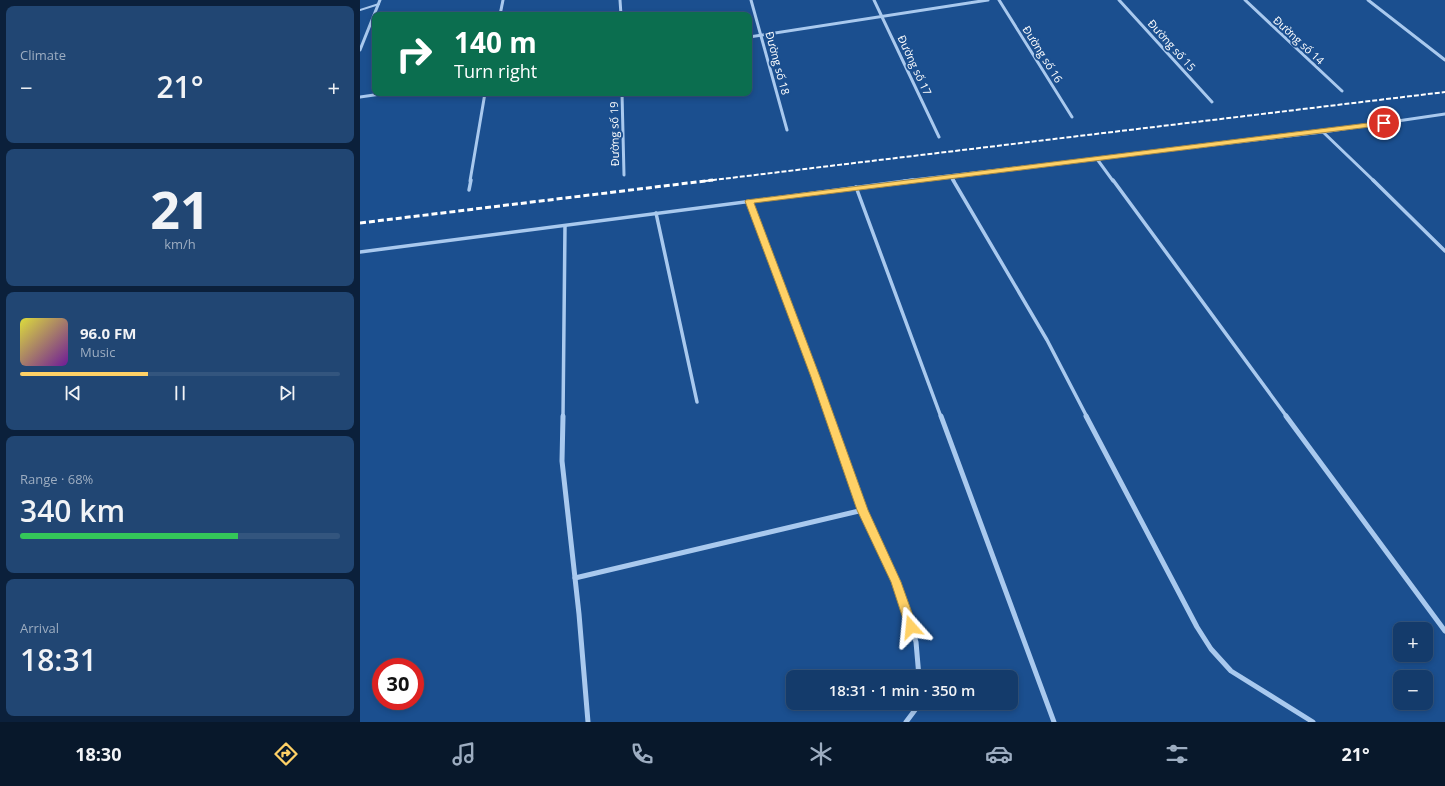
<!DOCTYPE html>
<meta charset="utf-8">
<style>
body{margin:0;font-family:"Open Sans",sans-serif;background:#214673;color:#f1f3f6;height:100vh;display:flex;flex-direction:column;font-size:15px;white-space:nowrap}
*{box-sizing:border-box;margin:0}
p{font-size:13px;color:#9dadc1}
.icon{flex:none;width:22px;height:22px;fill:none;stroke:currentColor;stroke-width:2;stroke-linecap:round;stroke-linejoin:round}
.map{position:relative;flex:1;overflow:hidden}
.panel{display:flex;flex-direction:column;gap:6px;padding:6px;background:#0b203b;width:360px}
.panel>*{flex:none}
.banner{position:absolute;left:12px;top:12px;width:380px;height:84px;border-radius:8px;box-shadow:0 2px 6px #0003,0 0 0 1px #33557e;background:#0b6e4f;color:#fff;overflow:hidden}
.tools{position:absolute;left:1033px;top:622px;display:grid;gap:8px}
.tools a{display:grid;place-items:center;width:40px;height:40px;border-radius:8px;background:#143b6b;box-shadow:0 2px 6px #0003,0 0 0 1px #33557e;font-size:20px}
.speed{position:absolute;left:12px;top:658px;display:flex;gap:8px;font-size:20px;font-weight:700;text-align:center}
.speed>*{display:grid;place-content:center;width:52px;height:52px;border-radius:50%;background:#143b6b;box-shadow:0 2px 6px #0003,0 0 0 1px #33557e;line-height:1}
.speed .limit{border:6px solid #d22;background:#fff;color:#111}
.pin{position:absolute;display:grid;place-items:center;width:34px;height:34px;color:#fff;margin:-17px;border:2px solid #fff;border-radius:50%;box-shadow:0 1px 4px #0007}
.me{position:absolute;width:44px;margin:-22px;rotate:342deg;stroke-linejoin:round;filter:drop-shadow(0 0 3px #0008)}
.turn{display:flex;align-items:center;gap:14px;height:84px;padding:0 16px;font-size:18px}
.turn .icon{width:52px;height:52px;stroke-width:2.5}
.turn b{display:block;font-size:28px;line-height:34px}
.big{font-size:30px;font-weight:600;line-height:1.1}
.panel .card{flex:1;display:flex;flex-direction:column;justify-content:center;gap:6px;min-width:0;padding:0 14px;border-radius:8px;background:#214673}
.panel .dial{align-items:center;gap:0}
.dial b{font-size:52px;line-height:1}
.song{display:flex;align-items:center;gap:12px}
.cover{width:48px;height:48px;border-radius:6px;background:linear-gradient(135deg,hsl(60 70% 55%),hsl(280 70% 35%))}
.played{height:4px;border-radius:2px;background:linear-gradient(90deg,#ffd166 40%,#33557e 40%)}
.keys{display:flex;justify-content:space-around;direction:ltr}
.heat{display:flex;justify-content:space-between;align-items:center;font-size:22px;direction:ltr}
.charge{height:6px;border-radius:3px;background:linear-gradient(90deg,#34c759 68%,#33557e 0)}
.trip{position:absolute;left:426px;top:670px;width:232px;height:40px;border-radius:8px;background:#143b6b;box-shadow:0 2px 6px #0003,0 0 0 1px #33557e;font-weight:600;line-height:40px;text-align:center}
.tab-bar{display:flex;height:64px;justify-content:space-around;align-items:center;background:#08182b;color:#9dadc1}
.tab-bar .icon{width:28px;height:28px}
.tab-bar .active{color:#ffd166}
.tab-bar b{font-size:18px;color:#f1f3f6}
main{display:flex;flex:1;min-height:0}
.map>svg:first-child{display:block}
</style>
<main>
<section class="panel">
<div class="card"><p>Climate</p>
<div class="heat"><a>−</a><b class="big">21°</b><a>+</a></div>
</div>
<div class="card dial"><b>21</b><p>km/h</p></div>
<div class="card">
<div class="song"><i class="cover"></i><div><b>96.0 FM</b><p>Music</p></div></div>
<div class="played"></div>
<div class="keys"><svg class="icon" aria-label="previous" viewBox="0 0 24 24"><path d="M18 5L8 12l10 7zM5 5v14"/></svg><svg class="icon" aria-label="pause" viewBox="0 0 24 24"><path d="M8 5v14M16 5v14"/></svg><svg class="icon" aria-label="next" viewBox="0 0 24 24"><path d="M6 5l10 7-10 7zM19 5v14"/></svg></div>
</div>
<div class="card"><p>Range · 68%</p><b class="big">340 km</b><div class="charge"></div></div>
<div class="card"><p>Arrival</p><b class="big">18:31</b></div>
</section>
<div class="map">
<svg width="1085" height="722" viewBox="0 0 1085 722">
<rect width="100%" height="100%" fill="#1b4f8f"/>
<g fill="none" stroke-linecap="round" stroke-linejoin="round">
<polyline stroke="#a9c9ee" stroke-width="2" points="0,10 19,4"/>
<g stroke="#a9c9ee" stroke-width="3">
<polyline points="260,0 261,15"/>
<polyline points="391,0 427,130"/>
<polyline points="514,0 579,137"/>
<polyline points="639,0 712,117"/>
<polyline points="759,0 852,102"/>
<polyline points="885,0 982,91"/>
<polyline points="1008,0 1085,60"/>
<polyline points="140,15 143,0"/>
<polyline points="389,37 628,0"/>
<polyline points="0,50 20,0"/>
<polyline points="262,93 264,175"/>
<polyline points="0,97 28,93"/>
<polyline points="963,132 1014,181"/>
<polyline points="737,159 753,181"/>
<polyline points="591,177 594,181"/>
<polyline points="110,181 125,93"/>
<polyline points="544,181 963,132 1085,114"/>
</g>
<g stroke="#a9c9ee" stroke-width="3.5">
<polyline points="593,180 687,340 727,417"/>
<polyline points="753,180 927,417"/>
<polyline points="1013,180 1085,251"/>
<polyline points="496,187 581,417"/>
<polyline points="109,190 111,180"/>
<polyline points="389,201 470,417"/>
<polyline points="296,213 337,402"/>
<polyline points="0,252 553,180"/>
<polyline points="203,417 205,226"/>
</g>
<g stroke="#a9c9ee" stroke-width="5">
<polyline points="203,416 202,461 219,614 228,722"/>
<polyline points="470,416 503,510 536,582 556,642 559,677"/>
<polyline points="581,416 694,722"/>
<polyline points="726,416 837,627 851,649 871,671 953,722"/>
<polyline points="926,416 1085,631"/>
<polyline points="215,578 503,510"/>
<polyline points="546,722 555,710 555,703"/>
</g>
<polyline stroke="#fff" stroke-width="2" stroke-dasharray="5 2" stroke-linecap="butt" points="345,181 1085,92"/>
<polyline stroke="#fff" stroke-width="3" stroke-dasharray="6 3" stroke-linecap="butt" points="0,223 353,180"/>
</g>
<polygon fill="#ffd166" stroke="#a68842" points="1024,121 1027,123 1026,125 394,203 460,377 508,510 541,582 557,627 555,631 551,633 547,631 531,582 497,510 451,377 385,201 386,200"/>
<g text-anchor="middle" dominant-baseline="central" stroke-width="4" stroke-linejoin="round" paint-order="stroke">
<g font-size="11" fill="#fff" stroke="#1b4f8f">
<text transform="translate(939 40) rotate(43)">Đường số 14</text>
<text transform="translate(812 45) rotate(48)">Đường số 15</text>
<text transform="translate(683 54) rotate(58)">Đường số 16</text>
<text transform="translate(418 63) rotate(75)">Đường số 18</text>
<text transform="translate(555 65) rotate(65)">Đường số 17</text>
<text transform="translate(254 134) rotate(-91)">Đường số 19</text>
</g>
</g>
</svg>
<div class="tools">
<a>+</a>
<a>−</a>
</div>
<div class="speed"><div class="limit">30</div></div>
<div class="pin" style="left:1024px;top:123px;background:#d93025"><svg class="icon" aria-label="arrive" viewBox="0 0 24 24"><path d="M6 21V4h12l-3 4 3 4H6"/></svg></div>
<svg class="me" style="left:551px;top:627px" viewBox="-20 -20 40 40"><path d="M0-17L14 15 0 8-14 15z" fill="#ffd166" stroke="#fff" stroke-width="4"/></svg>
<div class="trip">18:31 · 1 min · 350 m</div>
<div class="banner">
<div class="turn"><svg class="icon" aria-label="right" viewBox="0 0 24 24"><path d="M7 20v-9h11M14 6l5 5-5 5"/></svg><div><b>140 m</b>Turn right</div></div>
</div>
</div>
</main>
<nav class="tab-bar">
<b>18:30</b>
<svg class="icon active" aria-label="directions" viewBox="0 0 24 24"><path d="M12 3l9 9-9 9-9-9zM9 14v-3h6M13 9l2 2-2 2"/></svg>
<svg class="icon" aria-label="music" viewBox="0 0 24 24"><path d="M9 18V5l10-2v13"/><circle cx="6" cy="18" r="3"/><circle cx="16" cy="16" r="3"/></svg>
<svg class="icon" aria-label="phone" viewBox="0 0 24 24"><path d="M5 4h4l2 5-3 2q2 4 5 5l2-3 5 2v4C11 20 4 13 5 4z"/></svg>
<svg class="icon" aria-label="climate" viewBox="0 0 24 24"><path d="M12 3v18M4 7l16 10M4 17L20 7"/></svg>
<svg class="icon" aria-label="car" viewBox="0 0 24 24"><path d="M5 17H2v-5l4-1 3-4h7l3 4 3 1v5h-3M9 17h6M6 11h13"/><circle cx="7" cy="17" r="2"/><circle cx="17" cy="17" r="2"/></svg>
<svg class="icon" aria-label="filters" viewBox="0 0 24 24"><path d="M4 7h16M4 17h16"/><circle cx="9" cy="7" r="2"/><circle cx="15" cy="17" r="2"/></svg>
<b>21°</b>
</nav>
